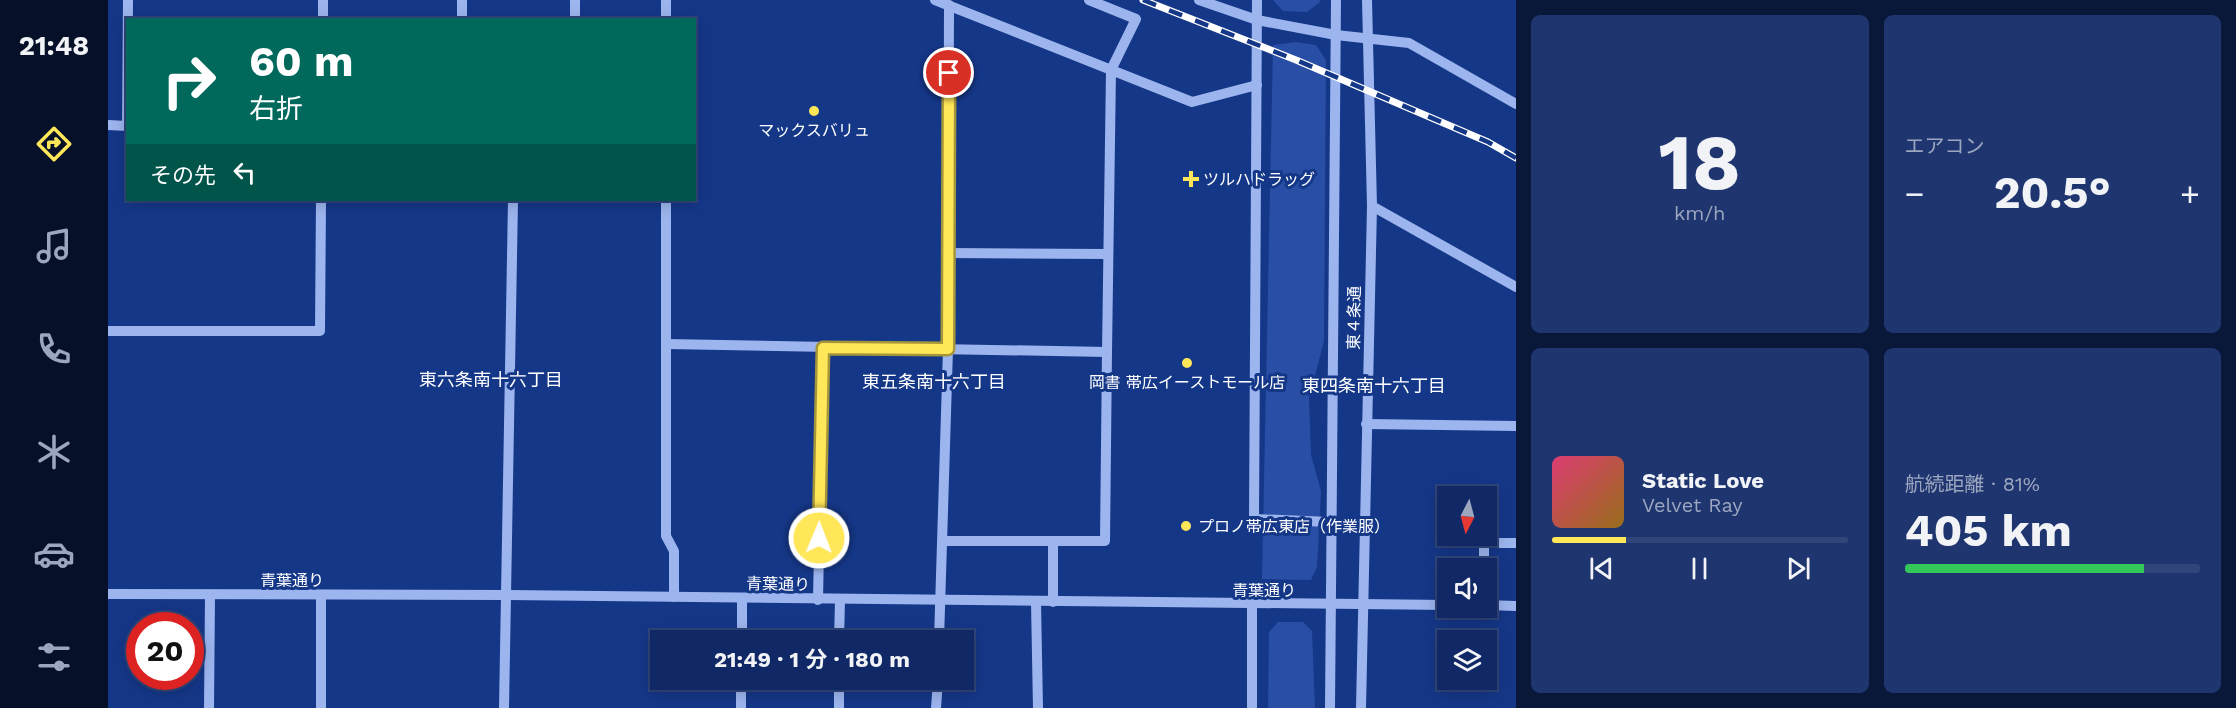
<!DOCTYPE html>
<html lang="ja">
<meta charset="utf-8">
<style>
body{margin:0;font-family:"Work Sans","Noto Sans JP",sans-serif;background:#1e356f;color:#f1f3f6;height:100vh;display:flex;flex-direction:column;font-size:22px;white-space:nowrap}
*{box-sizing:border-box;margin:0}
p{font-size:20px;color:#9ca6bf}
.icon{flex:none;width:33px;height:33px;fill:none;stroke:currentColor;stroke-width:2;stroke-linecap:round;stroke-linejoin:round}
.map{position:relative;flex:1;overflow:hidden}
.sheet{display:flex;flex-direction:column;gap:15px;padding:15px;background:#091738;width:720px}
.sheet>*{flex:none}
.hud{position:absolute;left:18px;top:18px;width:570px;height:183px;border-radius:0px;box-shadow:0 3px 15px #0003,0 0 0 2px #30457a;background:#00695c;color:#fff;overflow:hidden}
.needle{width:39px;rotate:186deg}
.controls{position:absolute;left:1329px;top:486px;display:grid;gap:12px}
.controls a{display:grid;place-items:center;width:60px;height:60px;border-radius:0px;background:#102966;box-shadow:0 3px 15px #0003,0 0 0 2px #30457a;font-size:30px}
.speed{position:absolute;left:18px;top:612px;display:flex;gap:12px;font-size:30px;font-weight:700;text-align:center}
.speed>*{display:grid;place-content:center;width:78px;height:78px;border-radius:50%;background:#102966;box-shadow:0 3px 15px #0003,0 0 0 2px #30457a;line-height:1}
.speed .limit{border:9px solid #d22;background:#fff;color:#111}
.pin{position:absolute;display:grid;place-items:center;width:51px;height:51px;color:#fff;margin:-26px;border:3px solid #fff;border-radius:50%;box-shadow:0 2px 6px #0007}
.me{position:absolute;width:66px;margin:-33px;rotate:1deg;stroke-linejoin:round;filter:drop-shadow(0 0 4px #0008)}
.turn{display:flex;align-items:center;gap:21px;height:126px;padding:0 24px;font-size:27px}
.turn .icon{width:78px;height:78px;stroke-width:2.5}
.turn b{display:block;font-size:42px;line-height:51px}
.then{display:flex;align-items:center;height:57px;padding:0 24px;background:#0003;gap:12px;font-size:22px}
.big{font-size:45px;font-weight:700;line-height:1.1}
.sheet .tile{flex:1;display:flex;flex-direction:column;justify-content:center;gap:9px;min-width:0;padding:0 21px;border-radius:9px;background:#1e356f}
.sheet .dial{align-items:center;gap:0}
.dial b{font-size:78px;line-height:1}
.song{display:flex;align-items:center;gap:18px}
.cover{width:72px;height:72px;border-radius:9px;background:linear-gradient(135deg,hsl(340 70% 55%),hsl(40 70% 35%))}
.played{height:6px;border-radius:3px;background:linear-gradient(90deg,#ffe759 25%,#30457a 25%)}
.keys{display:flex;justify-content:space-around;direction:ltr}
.heat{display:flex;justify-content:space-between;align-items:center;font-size:33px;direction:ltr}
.charge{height:9px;border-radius:4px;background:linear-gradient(90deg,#34c759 81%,#30457a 0)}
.sheet .tiles{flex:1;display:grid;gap:15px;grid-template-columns:repeat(2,1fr)}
.trip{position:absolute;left:542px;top:630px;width:324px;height:60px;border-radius:0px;background:#102966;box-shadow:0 3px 15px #0003,0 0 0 2px #30457a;font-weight:700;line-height:60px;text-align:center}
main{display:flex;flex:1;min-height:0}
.tabs{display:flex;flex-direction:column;width:108px;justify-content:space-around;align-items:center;background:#061029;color:#9ca6bf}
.tabs .icon{width:42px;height:42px}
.tabs .active{color:#ffe759}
.tabs b{font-size:27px;color:#f1f3f6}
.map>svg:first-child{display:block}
</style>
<main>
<nav class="tabs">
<b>21:48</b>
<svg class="icon active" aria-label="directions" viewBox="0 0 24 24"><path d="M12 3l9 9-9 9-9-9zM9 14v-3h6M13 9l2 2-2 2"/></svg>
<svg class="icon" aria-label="music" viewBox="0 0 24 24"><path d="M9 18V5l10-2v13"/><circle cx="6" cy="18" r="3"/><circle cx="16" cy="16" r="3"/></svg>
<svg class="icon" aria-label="phone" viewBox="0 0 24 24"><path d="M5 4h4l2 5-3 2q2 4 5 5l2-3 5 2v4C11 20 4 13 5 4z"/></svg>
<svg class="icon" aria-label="climate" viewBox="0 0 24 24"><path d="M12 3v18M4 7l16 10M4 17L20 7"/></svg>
<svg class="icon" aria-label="car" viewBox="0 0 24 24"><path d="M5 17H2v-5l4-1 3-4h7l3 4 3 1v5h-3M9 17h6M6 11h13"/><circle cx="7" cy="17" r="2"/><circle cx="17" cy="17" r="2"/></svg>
<svg class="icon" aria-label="filters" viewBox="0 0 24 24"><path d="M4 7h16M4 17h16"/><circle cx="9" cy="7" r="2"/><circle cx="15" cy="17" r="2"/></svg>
</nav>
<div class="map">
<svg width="1408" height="708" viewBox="0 0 1408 708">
<rect width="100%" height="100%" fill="#153788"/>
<g fill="#284ea6">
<polygon points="1165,0 1212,0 1212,2 1199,12 1175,11"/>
<polygon points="1188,42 1208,45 1218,60 1216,341 1201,398 1203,455 1213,491 1209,567 1203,580 1154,579 1165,45"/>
<polygon points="1170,622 1195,622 1204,631 1207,708 1160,708 1161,632"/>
</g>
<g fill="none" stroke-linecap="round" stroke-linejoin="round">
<g stroke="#9cb5ee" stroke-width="10">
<polyline points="827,0 1084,102 1149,85"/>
<polyline points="1091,0 1149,20 1228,35 1301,43 1408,104"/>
<polyline points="1149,0 1146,519 1223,522"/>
<polyline points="215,20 215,0"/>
<polyline points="354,20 354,0"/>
<polyline points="467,20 467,0"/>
<polyline points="558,20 558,0"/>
<polyline points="0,125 19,126 20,0"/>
<polyline points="558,200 558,536 566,551 566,597"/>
<polyline points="1264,206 1408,287"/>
<polyline points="840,253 1000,254"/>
<polyline points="0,331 212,331 213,200"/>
<polyline points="558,344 999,352 1003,70 1028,19 981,0"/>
<polyline points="1258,424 1408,426"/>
<polyline points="835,541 997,541 999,352"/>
<polyline points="1376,568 1376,543 1408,543"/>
<polyline points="0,594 397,595 1340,605"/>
<polyline points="710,600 715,348"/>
<polyline points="928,602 930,708"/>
<polyline points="945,602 945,541"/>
<polyline points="1144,605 1144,708"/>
<polyline points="1378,605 1408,606"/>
<polyline points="634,640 634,599"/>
<polyline points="731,640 732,600"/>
<polyline points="831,640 840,349 841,5"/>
<polyline points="101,708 102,595"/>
<polyline points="213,708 213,595"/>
<polyline points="396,708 405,200"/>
<polyline points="633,708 633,680"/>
<polyline points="731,708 731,680"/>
<polyline points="828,708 830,680"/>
<polyline points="1222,708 1228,0"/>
<polyline points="1253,708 1264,206 1259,0"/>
</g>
<g stroke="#fff" stroke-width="7">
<polyline id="rail" points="1035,0 1188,60 1380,142 1408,158"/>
</g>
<use href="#rail" stroke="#153788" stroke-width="4.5" stroke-dasharray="14" stroke-linecap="butt"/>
</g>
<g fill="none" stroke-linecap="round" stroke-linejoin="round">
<g stroke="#a6963a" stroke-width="15">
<polyline id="route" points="711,538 715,348 840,349 841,73"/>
</g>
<use href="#route" stroke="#ffe759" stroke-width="10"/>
</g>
<g fill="#ffe759" stroke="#153788" stroke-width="2">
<circle cx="706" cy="111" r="6"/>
<path d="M1080 170h6v6h6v6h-6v6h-6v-6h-6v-6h6z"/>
<circle cx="1079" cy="363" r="6"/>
<circle cx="1078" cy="526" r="6"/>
</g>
<g text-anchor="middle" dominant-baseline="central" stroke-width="6" stroke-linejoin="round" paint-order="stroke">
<g font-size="16" fill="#fff" stroke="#153788">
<text x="706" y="130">マックスバリュ</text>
<text x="1095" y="179" text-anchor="start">ツルハドラッグ</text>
<text x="1079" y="382">岡書 帯広イーストモール店</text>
<text x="1090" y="526" text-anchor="start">プロノ帯広東店（作業服）</text>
</g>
<g font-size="16" fill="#fff" stroke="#153788">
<text transform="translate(1246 318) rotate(-89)">東４条通</text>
<text x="184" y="580">青葉通り</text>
<text transform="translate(670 584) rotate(1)">青葉通り</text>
<text x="1156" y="590">青葉通り</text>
</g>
<g font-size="18" fill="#fff" stroke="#153788">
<text x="383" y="379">東六条南十六丁目</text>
<text x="826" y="381">東五条南十六丁目</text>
<text x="1266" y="385">東四条南十六丁目</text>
</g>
</g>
</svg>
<div class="controls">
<a><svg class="needle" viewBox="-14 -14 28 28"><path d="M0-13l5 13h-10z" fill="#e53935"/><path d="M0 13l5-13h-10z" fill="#9ca6bf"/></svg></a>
<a><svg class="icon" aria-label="sound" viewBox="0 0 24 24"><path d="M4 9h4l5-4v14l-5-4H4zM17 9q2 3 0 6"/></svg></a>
<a><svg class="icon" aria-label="layers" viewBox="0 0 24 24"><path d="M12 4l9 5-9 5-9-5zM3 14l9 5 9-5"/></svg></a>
</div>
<div class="speed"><div class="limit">20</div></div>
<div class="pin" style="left:841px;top:73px;background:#d93025"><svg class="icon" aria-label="arrive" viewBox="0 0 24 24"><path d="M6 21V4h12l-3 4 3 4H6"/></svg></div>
<svg class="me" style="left:711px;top:538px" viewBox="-20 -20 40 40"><circle r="17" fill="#ffe759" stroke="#fff" stroke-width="3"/><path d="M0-11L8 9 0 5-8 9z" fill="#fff"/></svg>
<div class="trip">21:49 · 1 分 · 180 m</div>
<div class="hud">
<div class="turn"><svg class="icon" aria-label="right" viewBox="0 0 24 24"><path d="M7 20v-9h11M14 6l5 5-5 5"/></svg><div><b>60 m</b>右折</div></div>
<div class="then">その先<svg class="icon" aria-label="left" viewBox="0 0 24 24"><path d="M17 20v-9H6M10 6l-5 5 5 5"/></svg></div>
</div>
</div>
<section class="sheet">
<div class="tiles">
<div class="tile dial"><b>18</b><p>km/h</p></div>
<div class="tile"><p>エアコン</p>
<div class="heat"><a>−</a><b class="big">20.5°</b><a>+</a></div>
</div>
<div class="tile">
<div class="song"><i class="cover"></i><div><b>Static Love</b><p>Velvet Ray</p></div></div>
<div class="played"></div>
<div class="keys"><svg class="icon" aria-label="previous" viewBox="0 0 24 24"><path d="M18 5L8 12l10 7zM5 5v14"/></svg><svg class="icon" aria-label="pause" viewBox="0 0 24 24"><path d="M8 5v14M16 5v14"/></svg><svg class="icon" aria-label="next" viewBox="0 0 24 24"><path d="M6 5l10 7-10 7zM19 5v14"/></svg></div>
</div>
<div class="tile"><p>航続距離 · 81%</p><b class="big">405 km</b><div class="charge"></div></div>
</div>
</section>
</main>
